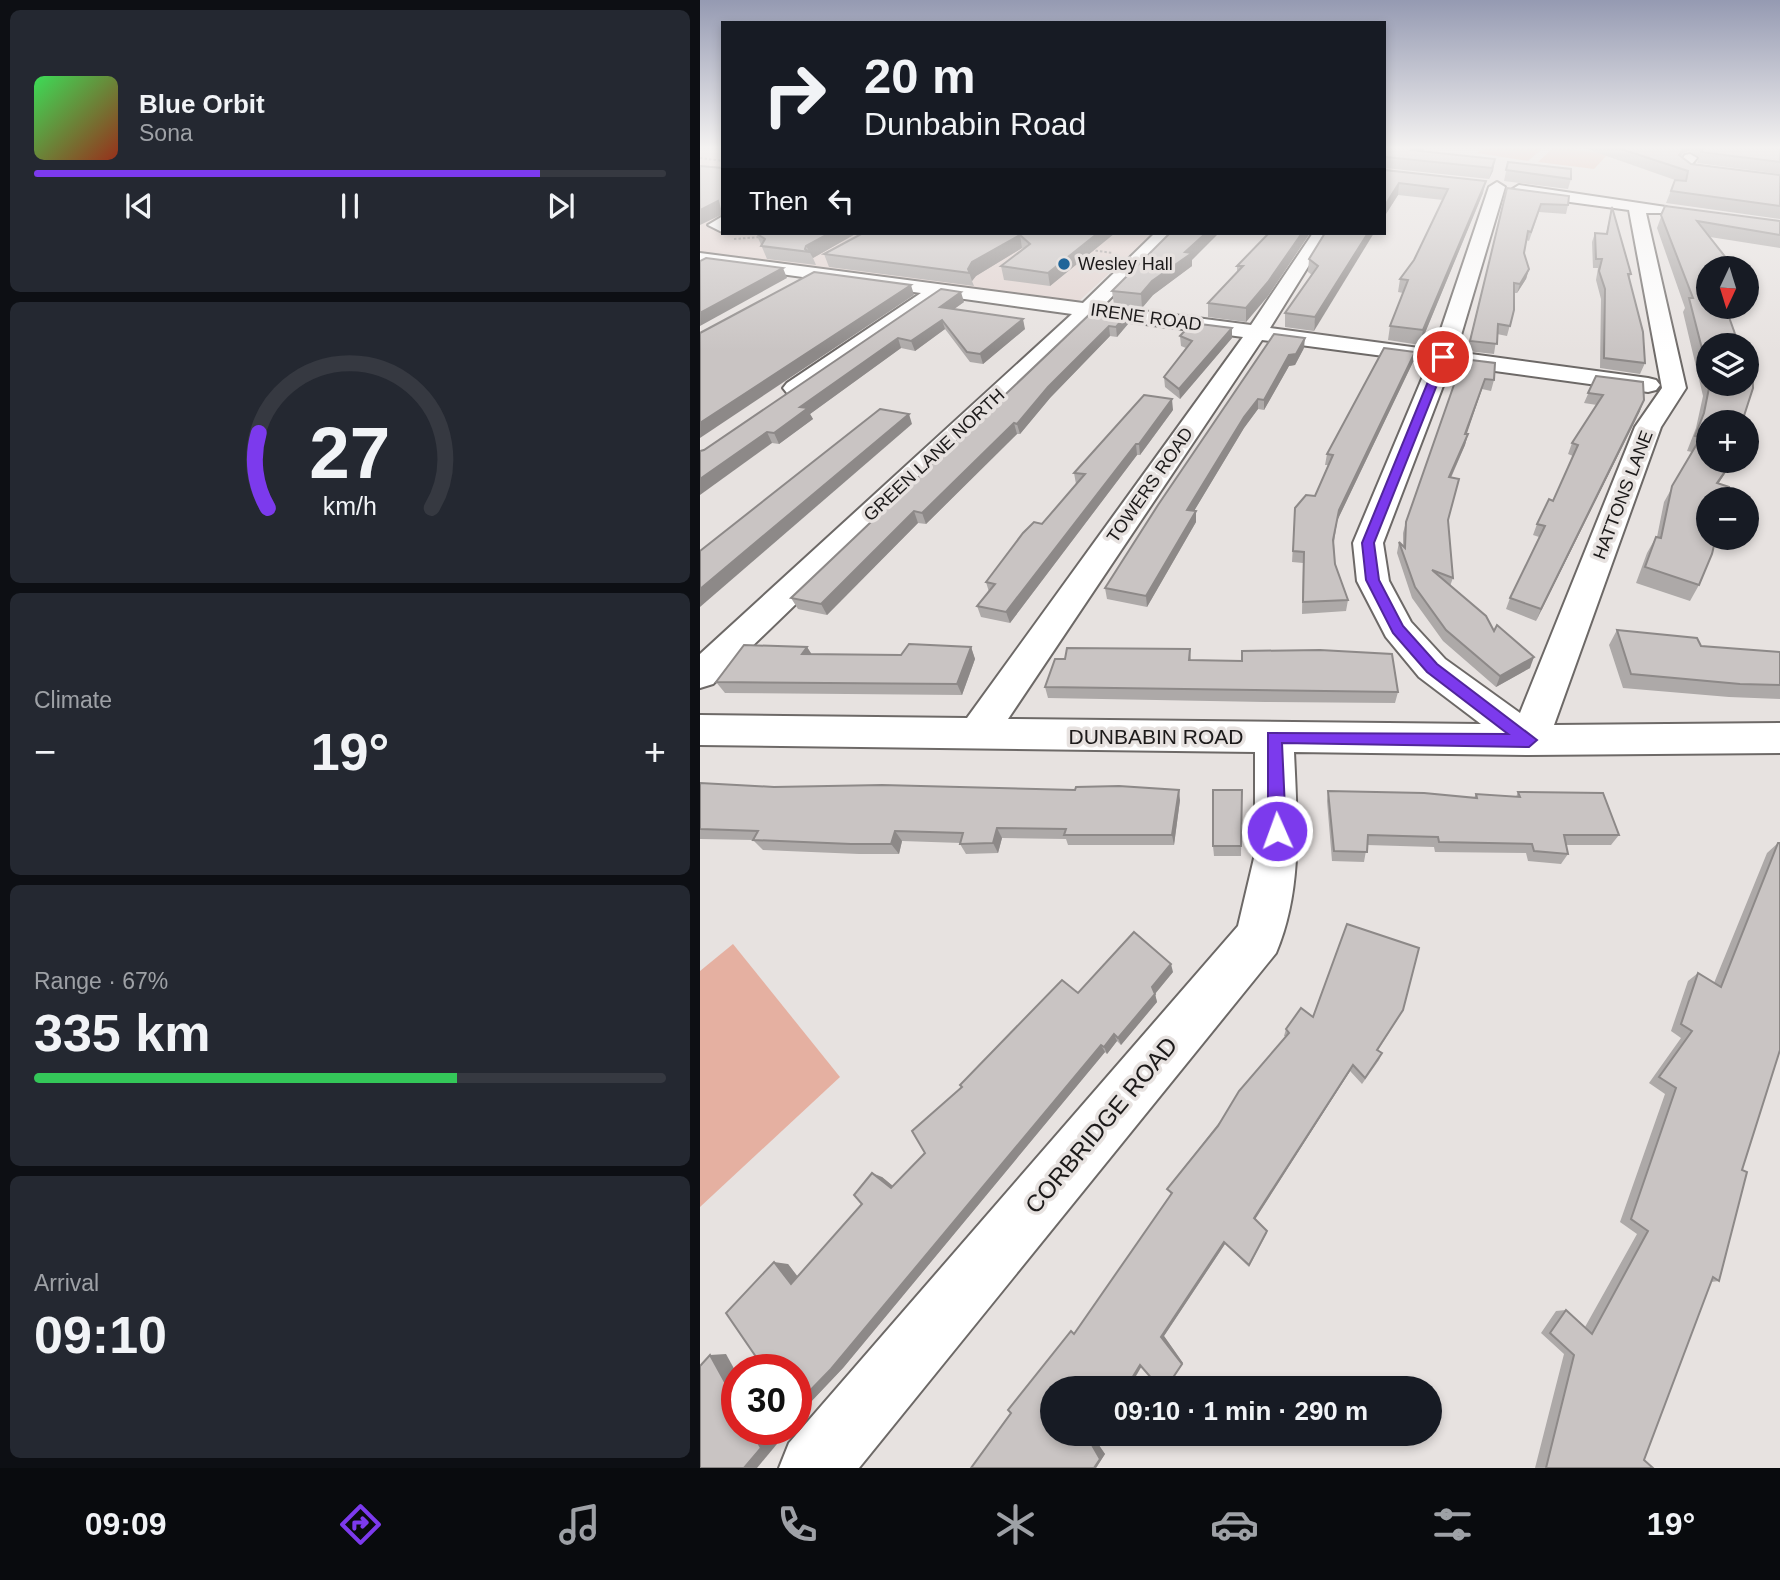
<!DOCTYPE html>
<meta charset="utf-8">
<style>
body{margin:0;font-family:Arial,sans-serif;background:#242831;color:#f1f3f6;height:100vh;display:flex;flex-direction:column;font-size:26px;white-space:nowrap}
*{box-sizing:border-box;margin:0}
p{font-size:23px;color:#9ea1a6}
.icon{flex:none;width:38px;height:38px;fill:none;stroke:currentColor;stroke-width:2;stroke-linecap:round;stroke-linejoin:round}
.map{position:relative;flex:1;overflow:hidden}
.sheet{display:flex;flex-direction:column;gap:10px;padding:10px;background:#0d0f14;width:700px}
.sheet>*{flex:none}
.hud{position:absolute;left:21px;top:21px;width:665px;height:214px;border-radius:0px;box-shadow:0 4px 10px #0003;background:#171b24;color:#f1f3f6;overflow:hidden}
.needle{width:46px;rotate:184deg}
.fabs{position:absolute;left:996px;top:256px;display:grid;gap:14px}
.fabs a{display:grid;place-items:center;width:63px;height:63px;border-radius:50%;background:#171b24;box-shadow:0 4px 10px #0003;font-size:35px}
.speed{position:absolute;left:21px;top:1354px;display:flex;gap:14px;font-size:35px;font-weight:700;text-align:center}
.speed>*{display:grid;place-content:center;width:91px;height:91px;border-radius:50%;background:#171b24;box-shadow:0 4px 10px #0003;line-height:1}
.speed .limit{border:10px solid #d22;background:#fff;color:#111}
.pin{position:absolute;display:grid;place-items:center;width:60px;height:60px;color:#fff;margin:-30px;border:4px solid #fff;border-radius:50%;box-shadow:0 2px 7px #0007}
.me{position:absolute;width:77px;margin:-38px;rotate:358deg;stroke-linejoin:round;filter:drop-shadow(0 0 5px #0008)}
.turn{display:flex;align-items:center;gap:24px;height:147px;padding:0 28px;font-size:32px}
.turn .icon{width:91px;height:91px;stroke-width:2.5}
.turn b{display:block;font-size:49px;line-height:60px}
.then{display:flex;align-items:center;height:66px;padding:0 28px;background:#0003;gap:14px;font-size:26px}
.big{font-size:52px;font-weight:800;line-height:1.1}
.sheet .tile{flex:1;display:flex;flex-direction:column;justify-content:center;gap:10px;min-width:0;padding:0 24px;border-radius:10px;background:#242831}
.sheet .dial{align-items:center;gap:0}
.dial svg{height:182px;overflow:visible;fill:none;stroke:#363941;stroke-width:7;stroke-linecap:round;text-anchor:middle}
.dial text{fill:#f1f3f6;stroke:none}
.song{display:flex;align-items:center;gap:21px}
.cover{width:84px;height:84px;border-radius:10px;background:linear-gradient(135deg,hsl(130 70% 55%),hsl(10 70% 35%))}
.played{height:7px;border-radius:4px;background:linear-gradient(90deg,#7c3aed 80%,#363941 80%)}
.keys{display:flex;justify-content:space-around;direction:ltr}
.heat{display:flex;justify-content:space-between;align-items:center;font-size:38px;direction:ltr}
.charge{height:10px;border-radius:5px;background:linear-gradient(90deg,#34c759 67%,#363941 0)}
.trip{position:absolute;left:340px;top:1376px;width:402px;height:70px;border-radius:35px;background:#171b24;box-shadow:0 4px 10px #0003;font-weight:800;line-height:70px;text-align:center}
.tabs{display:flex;height:112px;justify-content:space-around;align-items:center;background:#090b0e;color:#9ea1a6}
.tabs .icon{width:49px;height:49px}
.tabs .current{color:#7c3aed}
.tabs b{font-size:32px;color:#f1f3f6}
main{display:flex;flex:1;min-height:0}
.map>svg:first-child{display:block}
</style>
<main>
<section class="sheet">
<div class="tile">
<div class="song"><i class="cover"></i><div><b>Blue Orbit</b><p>Sona</p></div></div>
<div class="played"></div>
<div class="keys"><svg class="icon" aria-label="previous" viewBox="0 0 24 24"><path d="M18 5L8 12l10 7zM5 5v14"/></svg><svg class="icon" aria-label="pause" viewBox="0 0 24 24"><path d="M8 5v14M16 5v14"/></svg><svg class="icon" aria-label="next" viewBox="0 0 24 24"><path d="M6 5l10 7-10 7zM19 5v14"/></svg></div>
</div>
<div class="tile dial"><svg viewBox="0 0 100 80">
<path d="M14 69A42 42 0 1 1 86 69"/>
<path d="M14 69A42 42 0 0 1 10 36" stroke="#7c3aed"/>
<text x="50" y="56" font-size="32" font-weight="700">27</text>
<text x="50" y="72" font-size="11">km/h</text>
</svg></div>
<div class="tile"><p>Climate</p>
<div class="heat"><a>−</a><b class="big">19°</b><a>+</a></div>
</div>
<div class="tile"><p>Range · 67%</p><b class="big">335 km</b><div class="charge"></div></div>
<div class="tile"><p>Arrival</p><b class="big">09:10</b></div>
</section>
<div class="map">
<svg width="1080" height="1468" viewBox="0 0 1080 1468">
<rect width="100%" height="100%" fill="#e7e2e0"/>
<polygon fill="#e2d4d1" points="0,147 23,147 23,233 453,233 378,302 0,253"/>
<g fill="#e5b0a1">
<polygon points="786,147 844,147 828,161 777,153"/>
<polygon points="854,147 908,154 894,169 838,162"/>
<polygon points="33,944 140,1077 0,1207 0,971"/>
</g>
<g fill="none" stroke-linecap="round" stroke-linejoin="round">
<g stroke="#6d6967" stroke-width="4">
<g id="minor">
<polygon points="990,154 997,158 992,164 996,166 1080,177 1080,185 988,173 977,166 985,155"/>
<path d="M797 182 805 187 756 352 948 378 956 380 960 385 956 390 948 392 751 365 683 543 689 581 711 622 745 659 820 713 935 427 962 388 929 210 819 195 811 190 819 185 966 207V213H946L986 388 961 427 854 725 1080 723V753L829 755 594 752C597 820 603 889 576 953L159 1468H79L89 1443 538 926 555 854V752L0 745V715L267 718 543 337 393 317 13 684 0 688V654L372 314 243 296 103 393H87L83 388 87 383 221 293 0 263V253L383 303 455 233H473L403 306 551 325 613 233H629L570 328 734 350 789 187ZM562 340 729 362 653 543 657 581 686 637 719 677 781 724 308 719Z"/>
<polygon points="23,216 24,233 8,225"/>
</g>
</g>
<g stroke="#a4a09f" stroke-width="2" stroke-dasharray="2.5 2" stroke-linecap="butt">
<polyline points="0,158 23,161"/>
<polyline points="34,239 61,237"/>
<polyline points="391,250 413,253"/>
</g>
<use href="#minor" fill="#fff" fill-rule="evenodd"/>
</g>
<g fill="#ada9a8">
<polygon points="684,147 795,159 793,171 789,179 685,168 685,170 783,193 720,345 688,340 690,326 703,293 698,292 700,279 714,260 743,200 698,195 684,217"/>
<polygon points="881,147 1080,147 1080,174 997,163 999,157 989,151 983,153 981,157 991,164 1080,175 1080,219 966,203 975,180"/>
<polygon points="808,162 871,179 868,189 804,181"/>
<polygon points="807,188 868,205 866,214 839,212 829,241 826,240 824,253 829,269 826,279 817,293 814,293 814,310 807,336 797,334 794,354 767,351"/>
<polygon points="965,206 1080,221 1080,248 1010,237 1034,268 1008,268 1008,383 1046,383 1008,460 1033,460 1018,484 999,585 990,601 936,583 947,553 956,537 957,537 964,502 992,452 987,451 996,428 1003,396 983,312 985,308 957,228"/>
<polygon points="912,207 931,274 929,278 945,363 940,374 900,368 901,299 896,280 898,268 893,268 892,242 895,233 906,234"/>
<polygon points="56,233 157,233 113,258 116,265 67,259"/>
<polygon points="163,233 415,233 350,286 304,280 301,266 323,249 322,248 276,276 272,281 274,286 129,267 124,254"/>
<polygon points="569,233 610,233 568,296 546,322 508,317 508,303 537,273 537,266"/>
<polygon points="625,233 614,331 585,327 585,313 612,275 608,272 609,259"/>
<polygon points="492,260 492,266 453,295 442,308 414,305 412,291"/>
<polygon points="241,289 264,302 254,309 325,329 283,364 270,362 245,329 215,351 201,348 110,414 113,419 79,444 72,443 4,450"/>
<polygon points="391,313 427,314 428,324 417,337 410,336 350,398 320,434 317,434 226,524 218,523 127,615 98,609 91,598"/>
<polygon points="480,336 532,338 480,399 465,387 464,377 486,348 481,346"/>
<polygon points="604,348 595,365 589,366 564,410 558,409 544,428 494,511 496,511 496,522 447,607 407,599 405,588 458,505"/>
<polygon points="715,352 713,362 637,521 634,543 635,564 648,600 646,611 602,614 603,563 592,562 595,508 615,496 628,465 625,465 627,454"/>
<polygon points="763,359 794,380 791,391 782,389 766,434 768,434 765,445 751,478 748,520 753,578 750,586 830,668 796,687 743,641 712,598 697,553 699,542 703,546 703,533 706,522"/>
<polygon points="896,376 940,411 836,621 806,609 810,598 839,537 833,535 837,524 853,501 873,456 868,454 872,443 897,405 884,403"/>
<polygon points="473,410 440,455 437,455 310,623 281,617 277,606 289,592 286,582 342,524 376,484 374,473"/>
<polygon points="917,630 1001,646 1080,652 1080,699 1029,697 923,688 909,645"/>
<polygon points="107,647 112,655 201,655 271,647 275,659 262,695 25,693 16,682"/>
<polygon points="490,649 491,660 698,692 695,703 565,702 348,698 345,687 365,659"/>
<polygon points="0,783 74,787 480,800 474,845 368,845 366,839 302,838 298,853 266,854 260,844 261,843 202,841 199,854 159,854 63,850 53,840 0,839"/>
<polygon points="542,790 541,856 514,856 513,846"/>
<polygon points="628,791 774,798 776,794 816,797 818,792 919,835 911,845 866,845 868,854 861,864 828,861 826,853 735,852 734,847 667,845 664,862 632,861 627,801"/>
<polygon points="1078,843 1042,1170 1019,1281 1011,1282 944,1460 953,1468 835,1468 864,1354 841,1333 856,1311 866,1310 885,1327 937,1234 920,1222 965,1094 949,1083 981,1038 971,1031 988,981 998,973 1014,983 1067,853"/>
<polygon points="473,972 455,994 457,1002 421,1045 417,1041 407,1054 405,1052 143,1368 106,1407 88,1264 98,1277 162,1204 182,1177 193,1186 378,993"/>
<polygon points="613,1017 699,1017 678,1050 682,1053 679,1060 662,1084 650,1071 555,1219 567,1233 549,1267 525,1244 464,1336 483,1363 441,1367 352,1433 401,1433 396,1441 405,1454 396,1468 271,1468 311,1413 376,1331 471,1194 467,1189 586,1037 584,1036 586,1029"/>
</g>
<g fill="#8d8988">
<polygon points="715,147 724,147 723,154 712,150"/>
<polygon points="984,147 991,147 989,151 983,153 974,166 979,155"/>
<polygon points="795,159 793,171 789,179 792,168"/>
<polygon points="786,181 783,193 720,345 723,330"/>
<polygon points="699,183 698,195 684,217 684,207"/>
<polygon points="18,201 23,214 0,225 0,210"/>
<polygon points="130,233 157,233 113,258 106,246"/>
<polygon points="398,233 415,233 350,286 348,273"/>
<polygon points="506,233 519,233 492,260 492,266 453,295 442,308 441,294 452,281"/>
<polygon points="602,233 610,233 568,296 546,322 546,308"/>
<polygon points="668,233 674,233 614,331 615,317"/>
<polygon points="320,235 322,248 276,276 272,281 268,269 272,262"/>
<polygon points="83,268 87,278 0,326 0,313"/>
<polygon points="829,269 826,279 817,293 820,284"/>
<polygon points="211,285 214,295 0,438 0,423"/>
<polygon points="261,292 264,302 243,317 240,307"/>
<polygon points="427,314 428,324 417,337 416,327"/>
<polygon points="323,319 325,329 283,364 280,354"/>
<polygon points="242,320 245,329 215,351 211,341"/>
<polygon points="409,326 410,336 350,398 320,434 317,424 348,387"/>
<polygon points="532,328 532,338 480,399 479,389"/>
<polygon points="198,338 201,348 110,414 113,419 79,444 74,433 100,407"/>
<polygon points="605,338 604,348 595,365 589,366 564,410 564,400 589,355"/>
<polygon points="715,352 713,362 637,521 632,552 639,510"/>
<polygon points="785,379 782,389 763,445 765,434"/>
<polygon points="472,399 473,410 440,455 439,444"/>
<polygon points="558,399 558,409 544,428 488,521 487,510 544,417"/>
<polygon points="944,400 940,411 836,621 841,609"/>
<polygon points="209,414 212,424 0,607 0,589"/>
<polygon points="314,423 317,434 226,524 222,513"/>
<polygon points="67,432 72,443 0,495 0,479"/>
<polygon points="768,434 765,445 746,488 749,477"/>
<polygon points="436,444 437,455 310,623 306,612"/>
<polygon points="1033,460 1028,469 1008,499 1017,483"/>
<polygon points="214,511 218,523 127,615 121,604"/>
<polygon points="496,511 496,522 447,607 446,596"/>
<polygon points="107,647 114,658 102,654"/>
<polygon points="271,647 275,659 262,695 257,684"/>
<polygon points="834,657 830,668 796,687 800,676"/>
<polygon points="479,790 480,800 474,845 472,835"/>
<polygon points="297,828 302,838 298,853 293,843"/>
<polygon points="195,831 202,841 199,854 191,844"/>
<polygon points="471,964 473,972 454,995 452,987"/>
<polygon points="455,994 457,1002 421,1045 418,1038"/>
<polygon points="414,1034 417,1041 407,1054 404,1047"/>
<polygon points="401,1045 405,1052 143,1368 106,1407 96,1409 96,1405"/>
<polygon points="653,1065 650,1071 554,1221 554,1218"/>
<polygon points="172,1173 182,1177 200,1192 191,1188"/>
<polygon points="524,1242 525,1244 464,1336 483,1363 466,1388 461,1337"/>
<polygon points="74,1262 88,1264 104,1285 91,1284"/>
<polygon points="26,1354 37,1374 37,1404 10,1355"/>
<polygon points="443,1364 429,1388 426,1388 440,1365"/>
<polygon points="51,1430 69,1430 77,1444 57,1468 44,1468"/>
<polygon points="399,1433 401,1433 396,1441 405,1454 396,1468 394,1468 392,1445"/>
</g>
<g fill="#c9c4c3" stroke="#8d8988" stroke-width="2">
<polygon points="684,147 718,147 712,150 795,159 792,168 686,157 684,159"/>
<polygon points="915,147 984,147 979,155 991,164 1080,175 1080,206 971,191 975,180 986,181 988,171"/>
<polygon points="1004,147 1080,147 1080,162 1001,152"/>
<polygon points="808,162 871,169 871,179 806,170"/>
<polygon points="0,166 23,168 23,209 20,209 18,201 0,210"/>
<polygon points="684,166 685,170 786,181 723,330 690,326 708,280 700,279 714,260 748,189 699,183 684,207"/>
<polygon points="807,188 869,196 868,205 841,204 831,232 828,231 824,253 829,269 820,284 814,283 814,310 810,326 798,324 797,344 770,341"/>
<polygon points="965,206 1080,221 1080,235 997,221 1034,268 1012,267 1012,268 1008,268 1008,306 1025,306 1039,345 1008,345 1008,372 989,298 993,298 961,215"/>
<polygon points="912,207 931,274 928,274 943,332 945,363 904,358 905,289 899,271 902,259 896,259 895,233 907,234"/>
<polygon points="56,233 130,233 106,246 105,249 110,252 61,246 65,239"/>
<polygon points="163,233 398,233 348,273 301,266 330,244 320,235 272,262 268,269 270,273 124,254"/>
<polygon points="470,233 506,233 485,252 492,253 452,281 441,294 412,291"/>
<polygon points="569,233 602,233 568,282 546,308 508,303 543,266 537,266"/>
<polygon points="625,233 668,233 615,317 585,313 618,266 609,259"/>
<polygon points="6,258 83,268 0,313 0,261"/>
<polygon points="114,272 211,285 0,423 0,333"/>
<polygon points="241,289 261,292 240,307 323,319 280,354 267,352 242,320 211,341 198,338 100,407 108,408 74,433 67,432 0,479 0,451 4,450"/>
<polygon points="398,311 427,314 416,327 409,326 348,387 317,424 314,423 222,513 214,511 121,604 91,598 391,313"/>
<polygon points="492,323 532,328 479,389 464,377 492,341 480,336"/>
<polygon points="574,334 605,338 596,354 589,355 564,400 558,399 544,417 517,461 487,510 496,511 446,596 405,588 458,505"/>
<polygon points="684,348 715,352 639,510 633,540 635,564 648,600 603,602 604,552 593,551 595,508 606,495 615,496 633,455 627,454"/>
<polygon points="763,359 795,363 794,380 785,379 765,434 768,434 749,477 759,479 748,520 753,578 732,570 786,616 794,631 797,625 834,657 800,676 746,630 715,587 699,542 705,548 706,522"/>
<polygon points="1046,360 1052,361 1053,388 1042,422 1008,422 1008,460 1033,460 1017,483 1029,487 1026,499 1008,499 1008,537 1016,537 1012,554 999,585 945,567 956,537 961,538 972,486 1001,437 995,436 1004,413 1010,383 1046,383"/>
<polygon points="896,376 943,382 944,400 841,609 810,598 845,526 837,524 849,499 853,501 878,445 872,443 903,395 888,393"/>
<polygon points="444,395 472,399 439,444 436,444 306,612 277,606 295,584 286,582 323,533 334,522 342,524 385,474 374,473"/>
<polygon points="180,409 209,414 0,589 0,551"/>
<polygon points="917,630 997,638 1001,646 1080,652 1080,685 1040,684 931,674"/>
<polygon points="209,644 271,647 257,684 16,682 44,645 107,647 102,654 201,655"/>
<polygon points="367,648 490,649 489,660 542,661 542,651 620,650 692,654 698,692 345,687 355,659 365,659"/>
<polygon points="0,783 74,787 182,785 375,790 376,787 419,786 479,790 472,835 364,835 366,829 297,828 293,843 260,844 263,833 195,831 191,844 151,844 53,840 58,831 0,829"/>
<polygon points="513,790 542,790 541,846 513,846"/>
<polygon points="628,791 724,793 777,798 776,794 820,797 818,792 903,793 919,835 864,835 868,854 834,851 832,844 739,842 738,837 668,835 667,852 634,851"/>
<polygon points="1078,843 1080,843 1080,1050 1042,1170 1047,1172 1019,1281 1013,1277 944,1460 953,1468 846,1468 874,1355 850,1333 866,1310 892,1334 948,1231 931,1219 976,1088 959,1077 992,1031 981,1024 998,973 1021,987"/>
<polygon points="647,924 719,948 703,1010 677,1050 682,1053 665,1078 653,1065 554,1218 567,1231 549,1265 524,1242 461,1337 482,1364 466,1388 460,1388 440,1365 426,1388 352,1388 352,1433 399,1433 392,1445 400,1459 394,1468 271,1468 311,1413 308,1410 371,1331 374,1334 472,1193 467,1189 518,1126 539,1091 589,1033 586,1029 601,1008 613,1017"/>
<polygon points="434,932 471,964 452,987 455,994 418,1038 414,1034 404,1047 401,1045 131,1369 96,1405 96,1370 65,1370 26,1313 74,1262 91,1284 162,1204 154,1195 172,1173 191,1188 225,1153 212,1131 262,1087 260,1085 362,980 378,993"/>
<polygon points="10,1355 37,1404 37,1430 51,1430 61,1448 44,1468 0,1468 0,1366"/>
</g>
<linearGradient id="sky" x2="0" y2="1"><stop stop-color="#959ab2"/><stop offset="0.42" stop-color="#f4f2f1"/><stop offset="1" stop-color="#f4f2f1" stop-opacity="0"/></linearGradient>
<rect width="1080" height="352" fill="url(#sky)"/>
<polygon fill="#7c3aed" stroke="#51269a" stroke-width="2" points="743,355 748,357 674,543 679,580 703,626 737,664 837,740 829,747 582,743 586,831 577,838 568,831 568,733 808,734 727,672 693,633 666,580 662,543 738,357"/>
<circle fill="#1f6599" stroke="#e7e2e0" stroke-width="2.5" cx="364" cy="264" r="7"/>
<g text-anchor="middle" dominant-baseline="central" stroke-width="7" stroke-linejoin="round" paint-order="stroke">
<g font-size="18" fill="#1c1a1a" stroke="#e7e2e0" text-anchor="start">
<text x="378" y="264">Wesley Hall</text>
</g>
<g font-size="18" fill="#1c1a1a" stroke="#e7e2e0">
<text transform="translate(446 317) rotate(8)">IRENE ROAD</text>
<text transform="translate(234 455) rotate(-43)">GREEN LANE NORTH</text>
<text transform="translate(450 485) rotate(-55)">TOWERS ROAD</text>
<text transform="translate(923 495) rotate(-69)">HATTONS LANE</text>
</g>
<g font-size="21" fill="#1c1a1a" stroke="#e7e2e0">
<text x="456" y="736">DUNBABIN ROAD</text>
</g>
<g font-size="24" fill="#1c1a1a" stroke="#e7e2e0">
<text transform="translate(401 1125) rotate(-50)">CORBRIDGE ROAD</text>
</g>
</g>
</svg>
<div class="fabs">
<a><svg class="needle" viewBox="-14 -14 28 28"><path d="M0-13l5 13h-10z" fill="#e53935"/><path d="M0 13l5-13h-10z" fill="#9ea1a6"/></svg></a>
<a><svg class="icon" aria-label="layers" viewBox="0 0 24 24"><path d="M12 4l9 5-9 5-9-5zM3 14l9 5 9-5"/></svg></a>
<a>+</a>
<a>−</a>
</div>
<div class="speed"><div class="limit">30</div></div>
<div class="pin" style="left:743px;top:357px;background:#d93025"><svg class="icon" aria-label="arrive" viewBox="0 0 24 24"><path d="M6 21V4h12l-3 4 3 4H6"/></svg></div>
<svg class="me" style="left:577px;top:831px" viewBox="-20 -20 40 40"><circle r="17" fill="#7c3aed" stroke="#fff" stroke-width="3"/><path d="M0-11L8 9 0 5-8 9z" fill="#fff"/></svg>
<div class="trip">09:10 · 1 min · 290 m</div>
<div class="hud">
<div class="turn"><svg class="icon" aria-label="right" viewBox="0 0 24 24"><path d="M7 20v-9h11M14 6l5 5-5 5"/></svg><div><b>20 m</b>Dunbabin Road</div></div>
<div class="then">Then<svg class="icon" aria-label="left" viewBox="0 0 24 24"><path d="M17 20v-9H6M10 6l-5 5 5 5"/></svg></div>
</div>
</div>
</main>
<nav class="tabs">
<b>09:09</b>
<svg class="icon current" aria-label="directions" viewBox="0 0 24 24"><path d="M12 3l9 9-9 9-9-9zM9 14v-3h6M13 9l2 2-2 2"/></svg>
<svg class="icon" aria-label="music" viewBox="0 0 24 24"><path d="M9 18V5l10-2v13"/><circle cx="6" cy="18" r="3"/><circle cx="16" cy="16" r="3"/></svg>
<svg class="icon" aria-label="phone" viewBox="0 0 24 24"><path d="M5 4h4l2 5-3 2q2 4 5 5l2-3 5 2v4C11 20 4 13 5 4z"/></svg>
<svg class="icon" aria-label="climate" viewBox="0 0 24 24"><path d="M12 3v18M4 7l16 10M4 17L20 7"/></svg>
<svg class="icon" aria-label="car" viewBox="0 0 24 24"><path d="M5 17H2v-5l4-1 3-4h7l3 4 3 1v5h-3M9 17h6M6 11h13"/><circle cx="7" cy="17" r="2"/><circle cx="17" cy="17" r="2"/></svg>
<svg class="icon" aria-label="filters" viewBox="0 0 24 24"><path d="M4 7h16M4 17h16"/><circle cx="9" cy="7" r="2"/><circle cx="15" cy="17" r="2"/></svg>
<b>19°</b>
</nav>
